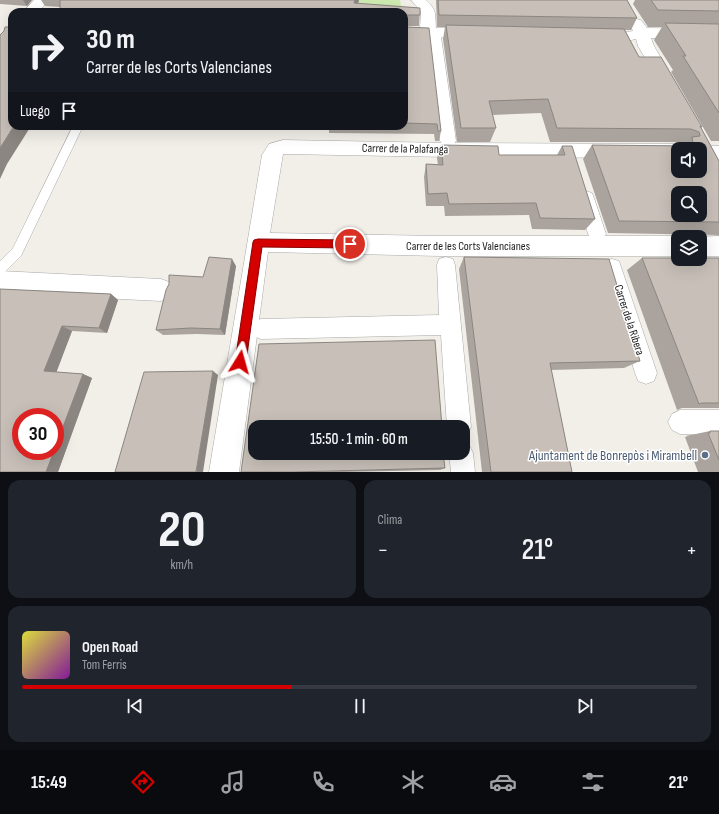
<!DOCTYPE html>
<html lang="es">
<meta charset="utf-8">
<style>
body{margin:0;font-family:"Sofia Sans Condensed",sans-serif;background:#20242c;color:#f1f3f6;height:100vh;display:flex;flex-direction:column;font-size:15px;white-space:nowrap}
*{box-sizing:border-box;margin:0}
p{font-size:13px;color:#9ea1a6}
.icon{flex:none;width:22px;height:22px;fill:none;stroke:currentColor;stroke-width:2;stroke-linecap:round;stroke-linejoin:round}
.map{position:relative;height:472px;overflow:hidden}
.side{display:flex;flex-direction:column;gap:8px;padding:8px;background:#0d0f14;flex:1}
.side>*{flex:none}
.top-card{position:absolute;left:8px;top:8px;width:400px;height:122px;border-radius:12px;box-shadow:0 4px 16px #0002;background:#171b24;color:#f1f3f6;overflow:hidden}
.controls{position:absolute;left:671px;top:142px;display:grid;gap:8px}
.controls a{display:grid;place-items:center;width:36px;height:36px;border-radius:8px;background:#171b24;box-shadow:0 4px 16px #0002;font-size:20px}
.speed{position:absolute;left:12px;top:408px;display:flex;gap:8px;font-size:20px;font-weight:700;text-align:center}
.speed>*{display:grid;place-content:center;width:52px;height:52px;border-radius:50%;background:#171b24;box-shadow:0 4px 16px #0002;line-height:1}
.speed .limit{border:6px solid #d22;background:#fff;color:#111}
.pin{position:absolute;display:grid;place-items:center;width:34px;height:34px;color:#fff;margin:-17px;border:2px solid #fff;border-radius:50%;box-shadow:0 1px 4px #0007}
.me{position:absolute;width:44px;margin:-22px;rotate:8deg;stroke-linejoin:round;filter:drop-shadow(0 0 3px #0008)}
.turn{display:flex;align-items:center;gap:14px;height:84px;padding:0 12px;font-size:18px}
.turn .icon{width:52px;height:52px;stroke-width:2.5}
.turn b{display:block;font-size:28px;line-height:34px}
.then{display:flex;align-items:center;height:38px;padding:0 12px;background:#0003;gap:8px;font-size:15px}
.big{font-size:30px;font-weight:600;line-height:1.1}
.side .card{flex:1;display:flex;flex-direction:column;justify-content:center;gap:6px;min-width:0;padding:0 14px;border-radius:12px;background:#20242c}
.side .dial{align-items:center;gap:0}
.dial b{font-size:52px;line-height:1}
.song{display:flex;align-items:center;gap:12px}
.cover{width:48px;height:48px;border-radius:6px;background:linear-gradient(135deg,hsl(60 70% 55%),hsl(290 70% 35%))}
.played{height:4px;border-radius:2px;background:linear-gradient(90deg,#d40000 40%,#363941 40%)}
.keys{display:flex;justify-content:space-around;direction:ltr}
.heat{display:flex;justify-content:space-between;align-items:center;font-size:22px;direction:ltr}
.side .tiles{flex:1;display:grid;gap:8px;grid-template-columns:1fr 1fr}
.card:last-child{grid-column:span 2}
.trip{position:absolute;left:248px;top:420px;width:222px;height:40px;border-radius:12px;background:#171b24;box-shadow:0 4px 16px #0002;font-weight:600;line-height:40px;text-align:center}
.menu{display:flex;height:64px;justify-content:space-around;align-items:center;background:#090b0e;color:#9ea1a6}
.menu .icon{width:28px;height:28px}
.menu .current{color:#d40000}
.menu b{font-size:18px;color:#f1f3f6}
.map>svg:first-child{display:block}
</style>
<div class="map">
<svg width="719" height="472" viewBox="0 0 719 472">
<rect width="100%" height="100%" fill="#f2efe9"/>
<polygon fill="#cdebb0" points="359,0 400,0 402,12 353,12"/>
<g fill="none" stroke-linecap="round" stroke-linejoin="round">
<g stroke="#a9a9a9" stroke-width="1">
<polygon id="service" points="73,126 83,126 21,256 4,273 0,275 0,261 13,248"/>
</g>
<g stroke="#a9a9a9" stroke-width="1">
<g id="pedestrian">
<polygon points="435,33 439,34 441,37 456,141 453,145 448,147 443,145 440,141 429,37 431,34"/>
<polygon points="586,191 592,193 594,198 606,234 603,239 597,242 591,239 588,234 578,198 580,193"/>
<polygon points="446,257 453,259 455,265 471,427 467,435 463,437 463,427 447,427 441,335 261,339 254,336 251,329 254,322 261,319 439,315 437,265 439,259"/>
<polygon points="612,259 619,261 621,267 657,373 654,381 646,384 638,381 635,373 603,267 605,261"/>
<polygon points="680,410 719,410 719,434 680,434 672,430 668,422 672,414"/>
<polygon points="463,442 469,445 473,453 475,472 451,472 449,453 463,453"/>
</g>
</g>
<g stroke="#a9a9a9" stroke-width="1">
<g id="minor">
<polygon points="34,0 49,0 38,12 23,12"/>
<path d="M411 0H426C437 10 435 14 436 28H475L480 30 483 33 480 36 475 38 404 37V27L420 28 421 11Z"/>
<path d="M636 19 641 20 647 28 719 29V39L651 38 654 46 675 82 673 86 667 87 661 86 659 82 638 46 636 39C623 42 607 44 594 40L591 37 594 34C606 31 620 34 633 31L629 23 631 20Z"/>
<polygon points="283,140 449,143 678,144 685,146 686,149 678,149 678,158 449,157 283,154 270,233 440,236 678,236 680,237 678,237 678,256 440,256 268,252 239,472 209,472 262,155 269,144"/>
<polygon points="700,145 719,146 719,160 700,159 700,149 692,149 693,147"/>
<polygon points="719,236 719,256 700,256 700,237 698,237"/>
<polygon points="0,271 161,279 169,282 173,290 169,298 161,301 0,293"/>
</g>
</g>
<use href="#service" fill="#fff" fill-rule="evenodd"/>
<use href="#pedestrian" fill="#fff" fill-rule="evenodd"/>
<use href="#minor" fill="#fff" fill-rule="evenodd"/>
</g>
<g fill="#aba49e">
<polygon points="0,0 32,0 27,6 0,4"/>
<polygon points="41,0 359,0 358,4 420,8 419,26 404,26 404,12 60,12 60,7 45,6"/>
<polygon points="436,0 627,0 637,18 631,30 625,30 639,57 702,127 701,128 719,161 719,235 608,233 583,159 592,145 684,146 685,145 678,142 550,142 541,113 492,115 496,128 490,142 457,142 443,39 445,27 437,27"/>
<polygon points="635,0 719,0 719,141 711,141 671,72 673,70 654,40 662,27 648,27 633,4"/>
<polygon points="404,26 441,131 439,141 435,141 434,134 329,133 329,126 404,126"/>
<polygon points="111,126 168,126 168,127 112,128"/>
<polygon points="441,145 499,155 557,155 562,146 595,219 585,230 532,229 529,215 445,216 444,206 426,206 424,177 426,164 438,165 437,158"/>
<polygon points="464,257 640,361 624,368 551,370 572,472 482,472 459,269"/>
<polygon points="642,258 719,258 719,408 682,408 677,410 627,270"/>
<polygon points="236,266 225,335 197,334 163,335 156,330 203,277"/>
<polygon points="0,289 111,294 118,300 107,333 72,331 56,372 83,374 92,378 58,472 0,472"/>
<polygon points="710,431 719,431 719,472 698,472 685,437 687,437 686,436"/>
<polygon points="445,468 440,470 344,472 241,472"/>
</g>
<g fill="#8b8681">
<polygon points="23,0 32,0 27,6"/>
<polygon points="355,0 359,0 355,12 354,3"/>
<polygon points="14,126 31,126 7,164 0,179 0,148"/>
<polygon points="232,259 236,266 225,335 220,329"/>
<polygon points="111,294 118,300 107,333 99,328"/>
<polygon points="62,326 72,331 55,376 44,371"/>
<polygon points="213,371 218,375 203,472 196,472"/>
<polygon points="83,374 92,378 58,472 46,472 54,451 55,451 55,448"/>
</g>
<g fill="#c7bfb8" stroke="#8b8681" fill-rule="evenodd">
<polygon points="60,0 355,0 354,3 420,8 420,15 404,15 404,12 60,12"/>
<polygon points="438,0 627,0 637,18 439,15"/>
<polygon points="651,0 719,0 719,11 658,10"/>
<polygon points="665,23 719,24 719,113 683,56 686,56"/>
<path d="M446 25 624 29 639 57H661L702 127 700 126 719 161V222L619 221 592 145 691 146 693 144 692 137 700 136 699 132 691 129 557 128 548 99 489 101 496 128H461ZM678 149H700V171H678ZM678 193H700V215H678Z"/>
<polygon points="404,26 405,27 429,28 441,131 438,131 437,124 404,123"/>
<polygon points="5,27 12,27 12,126 14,126 0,148 0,35 4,31"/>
<polygon points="441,145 498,146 499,155 565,155 562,146 572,146 595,219 540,218 536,203 449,204 447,193 428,194 426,164 443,165"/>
<polygon points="209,257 232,259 220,329 191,328 156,330 166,290 169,284 169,275 203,277"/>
<polygon points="464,257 609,259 640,361 550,363 572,472 491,472"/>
<polygon points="642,258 678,258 678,259 700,259 700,258 719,258 719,403 702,403 699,404"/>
<polygon points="0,289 111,294 99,328 62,326 44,371 83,374 55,448 55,417 21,417 21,451 54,451 46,472 0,472"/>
<polygon points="435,340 442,427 255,427 255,453 443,453 445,468 293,472 241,472 259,344"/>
<polygon points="213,371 196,472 115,472 144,372"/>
<polygon points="710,431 719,431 719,460 708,433 710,433"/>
</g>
<polygon fill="#d40000" stroke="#8a0000" points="258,239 350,240 353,242 355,244 353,247 350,248 262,247 246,362 244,366 240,368 236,366 235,362 253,242 254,240"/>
<circle fill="#5c6f8a" stroke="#fff" stroke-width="1.5" cx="705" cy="455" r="4"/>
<g text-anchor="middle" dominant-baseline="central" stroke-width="3" stroke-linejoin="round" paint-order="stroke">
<g font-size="12" fill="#222" stroke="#fff">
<text transform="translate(405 149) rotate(1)">Carrer de la Palafanga</text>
<text x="468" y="246">Carrer de les Corts Valencianes</text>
<text transform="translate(629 320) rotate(72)">Carrer de la Ribera</text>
</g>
<g font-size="14" fill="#4e5e75" stroke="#fff" text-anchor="end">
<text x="697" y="455">Ajuntament de Bonrepòs i Mirambell</text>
</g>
</g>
</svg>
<div class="controls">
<a><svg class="icon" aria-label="sound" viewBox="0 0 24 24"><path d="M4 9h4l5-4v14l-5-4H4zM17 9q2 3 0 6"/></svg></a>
<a><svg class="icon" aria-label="search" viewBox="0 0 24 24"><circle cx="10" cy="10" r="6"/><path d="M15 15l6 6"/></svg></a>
<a><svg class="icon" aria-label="layers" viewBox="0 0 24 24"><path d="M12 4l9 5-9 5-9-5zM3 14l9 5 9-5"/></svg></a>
</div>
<div class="speed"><div class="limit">30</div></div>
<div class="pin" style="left:350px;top:244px;background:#d93025"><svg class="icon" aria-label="arrive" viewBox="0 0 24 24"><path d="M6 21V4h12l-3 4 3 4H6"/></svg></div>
<svg class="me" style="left:240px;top:362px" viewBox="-20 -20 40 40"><path d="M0-17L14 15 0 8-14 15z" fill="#d40000" stroke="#fff" stroke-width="4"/></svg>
<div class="trip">15:50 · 1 min · 60 m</div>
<div class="top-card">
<div class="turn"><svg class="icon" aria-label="right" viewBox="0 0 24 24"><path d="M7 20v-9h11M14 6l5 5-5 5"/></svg><div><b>30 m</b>Carrer de les Corts Valencianes</div></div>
<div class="then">Luego<svg class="icon" aria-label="arrive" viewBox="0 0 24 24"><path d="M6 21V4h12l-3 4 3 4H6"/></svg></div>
</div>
</div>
<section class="side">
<div class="tiles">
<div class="card dial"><b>20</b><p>km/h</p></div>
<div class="card"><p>Clima</p>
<div class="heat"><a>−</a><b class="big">21°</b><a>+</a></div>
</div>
<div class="card">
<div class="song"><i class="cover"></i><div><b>Open Road</b><p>Tom Ferris</p></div></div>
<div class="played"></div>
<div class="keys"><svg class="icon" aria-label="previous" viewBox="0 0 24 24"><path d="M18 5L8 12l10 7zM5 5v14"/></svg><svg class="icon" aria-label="pause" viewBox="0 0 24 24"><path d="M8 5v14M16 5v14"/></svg><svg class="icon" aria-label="next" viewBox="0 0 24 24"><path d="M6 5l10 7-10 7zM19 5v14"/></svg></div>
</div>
</div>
</section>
<nav class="menu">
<b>15:49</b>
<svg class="icon current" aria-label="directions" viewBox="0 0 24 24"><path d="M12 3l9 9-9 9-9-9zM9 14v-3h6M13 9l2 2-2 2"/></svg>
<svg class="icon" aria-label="music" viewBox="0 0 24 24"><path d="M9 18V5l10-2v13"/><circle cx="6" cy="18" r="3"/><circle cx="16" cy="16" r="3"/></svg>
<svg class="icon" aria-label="phone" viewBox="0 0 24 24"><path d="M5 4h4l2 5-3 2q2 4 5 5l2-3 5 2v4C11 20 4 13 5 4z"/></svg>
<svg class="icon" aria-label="climate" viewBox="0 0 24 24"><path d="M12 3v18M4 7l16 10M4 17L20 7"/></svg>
<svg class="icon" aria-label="car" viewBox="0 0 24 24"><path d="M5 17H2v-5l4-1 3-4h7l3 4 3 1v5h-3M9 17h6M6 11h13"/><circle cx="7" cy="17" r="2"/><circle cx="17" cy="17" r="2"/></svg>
<svg class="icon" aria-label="filters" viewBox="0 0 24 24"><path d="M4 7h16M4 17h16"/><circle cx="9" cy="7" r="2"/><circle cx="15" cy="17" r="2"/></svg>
<b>21°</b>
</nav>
